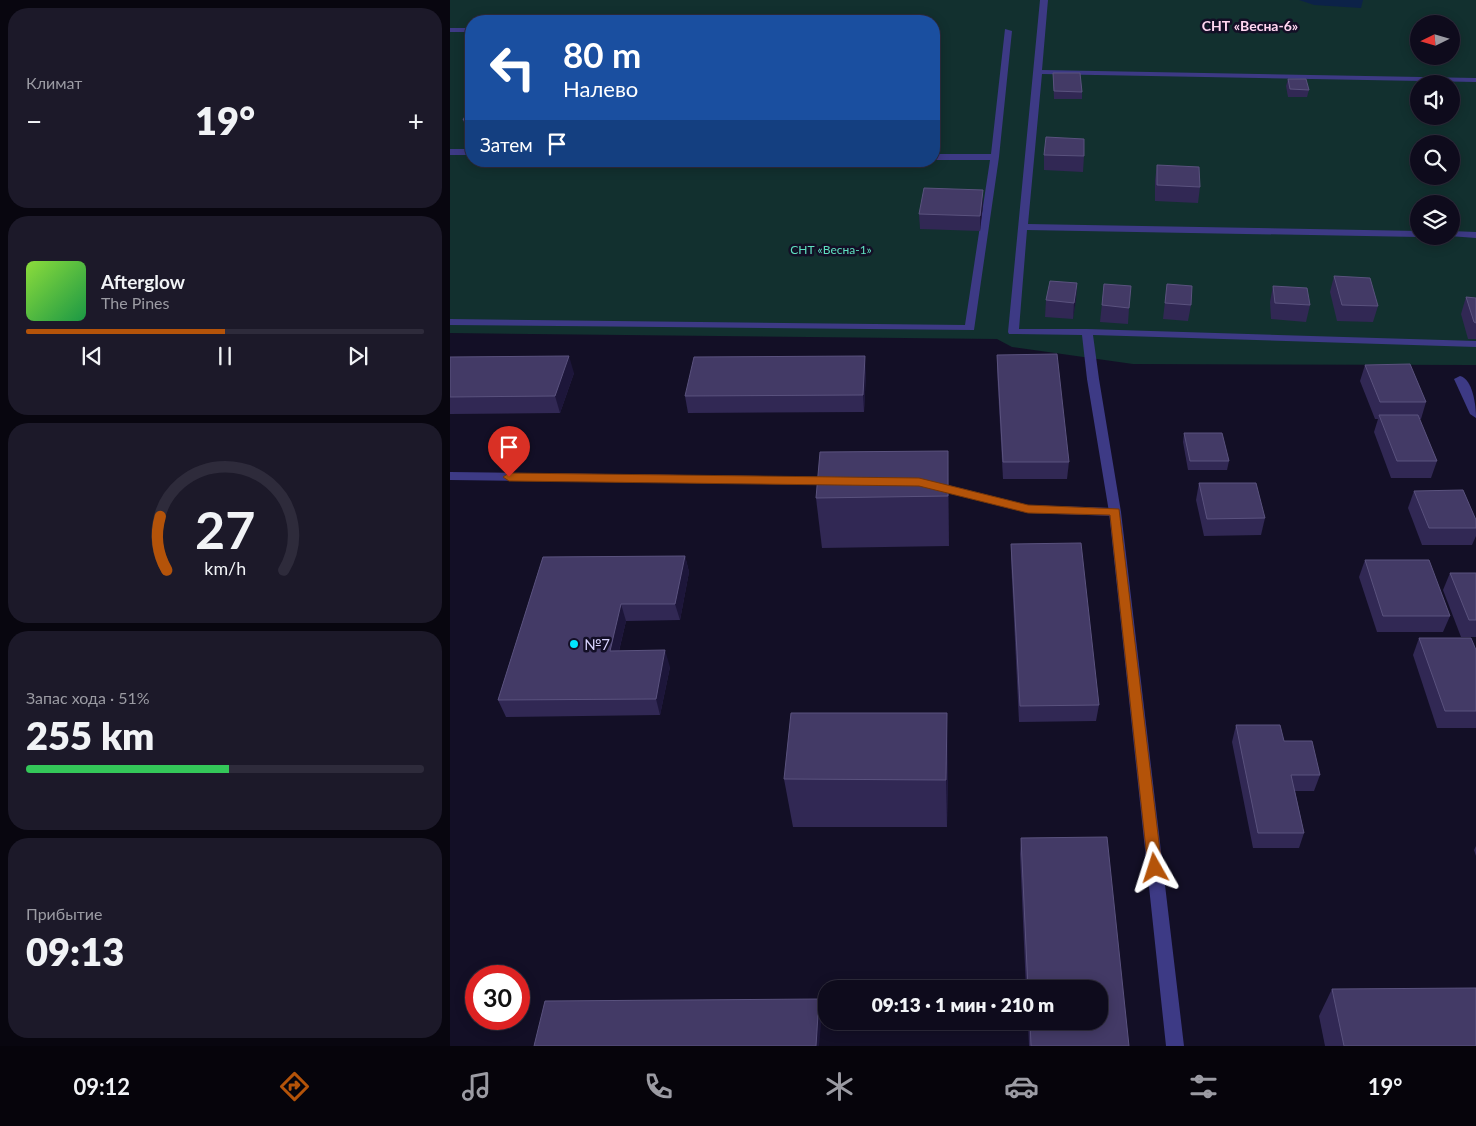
<!DOCTYPE html>
<html lang="ru">
<meta charset="utf-8">
<style>
body{margin:0;font-family:Lato,sans-serif;background:#1c1929;color:#f1f3f6;height:100vh;display:flex;flex-direction:column;font-size:19px;white-space:nowrap}
*{box-sizing:border-box;margin:0}
p{font-size:16px;color:#9b9ba3}
.icon{flex:none;width:28px;height:28px;fill:none;stroke:currentColor;stroke-width:2;stroke-linecap:round;stroke-linejoin:round}
.map{position:relative;flex:1;overflow:hidden}
.side{display:flex;flex-direction:column;gap:8px;padding:8px;background:#08060f;width:450px}
.side>*{flex:none}
.guide{position:absolute;left:15px;top:15px;width:475px;height:152px;border-radius:20px;box-shadow:0 2px 12px #0003,0 0 0 1px #2e2b3b;background:#1a4fa0;color:#fff;overflow:hidden}
.needle{width:32px;rotate:265deg}
.controls{position:absolute;left:960px;top:15px;display:grid;gap:10px}
.controls a{display:grid;place-items:center;width:50px;height:50px;border-radius:50%;background:#0e0b1c;box-shadow:0 2px 12px #0003,0 0 0 1px #2e2b3b;font-size:25px}
.speed{position:absolute;left:15px;top:965px;display:flex;gap:10px;font-size:25px;font-weight:700;text-align:center}
.speed>*{display:grid;place-content:center;width:65px;height:65px;border-radius:50%;background:#0e0b1c;box-shadow:0 2px 12px #0003,0 0 0 1px #2e2b3b;line-height:1}
.speed .limit{border:8px solid #d22;background:#fff;color:#111}
.pin{position:absolute;display:grid;place-items:center;width:42px;height:42px;color:#fff;margin:-51px -21px;border-radius:50% 50% 50% 0;rotate:-45deg;box-shadow:0 0 5px #0007}
.pin .icon{rotate:45deg}
.me{position:absolute;width:55px;margin:-28px;rotate:354deg;stroke-linejoin:round;filter:drop-shadow(0 0 4px #0008)}
.turn{display:flex;align-items:center;gap:18px;height:105px;padding:0 15px;font-size:22px}
.turn .icon{width:65px;height:65px;stroke-width:2.5}
.turn b{display:block;font-size:35px;line-height:42px}
.then{display:flex;align-items:center;height:48px;padding:0 15px;background:#0003;gap:10px;font-size:19px}
.big{font-size:38px;font-weight:800;line-height:1.1}
.side .tile{flex:1;display:flex;flex-direction:column;justify-content:center;gap:8px;min-width:0;padding:0 18px;border-radius:20px;background:#1c1929}
.side .dial{align-items:center;gap:0}
.dial svg{height:130px;overflow:visible;fill:none;stroke:#2e2b3b;stroke-width:7;stroke-linecap:round;text-anchor:middle}
.dial text{fill:#f1f3f6;stroke:none}
.song{display:flex;align-items:center;gap:15px}
.cover{width:60px;height:60px;border-radius:8px;background:linear-gradient(135deg,hsl(90 70% 55%),hsl(140 70% 35%))}
.played{height:5px;border-radius:2px;background:linear-gradient(90deg,#b45309 50%,#2e2b3b 50%)}
.keys{display:flex;justify-content:space-around;direction:ltr}
.heat{display:flex;justify-content:space-between;align-items:center;font-size:28px;direction:ltr}
.charge{height:8px;border-radius:4px;background:linear-gradient(90deg,#34c759 51%,#2e2b3b 0)}
.trip{position:absolute;left:368px;top:980px;width:290px;height:50px;border-radius:20px;background:#0e0b1c;box-shadow:0 2px 12px #0003,0 0 0 1px #2e2b3b;font-weight:800;line-height:50px;text-align:center}
.tabs{display:flex;height:80px;justify-content:space-around;align-items:center;background:#06040b;color:#9b9ba3}
.tabs .icon{width:35px;height:35px}
.tabs .active{color:#b45309}
.tabs b{font-size:22px;color:#f1f3f6}
main{display:flex;flex:1;min-height:0}
.map>svg:first-child{display:block}
</style>
<main>
<section class="side">
<div class="tile"><p>Климат</p>
<div class="heat"><a>−</a><b class="big">19°</b><a>+</a></div>
</div>
<div class="tile">
<div class="song"><i class="cover"></i><div><b>Afterglow</b><p>The Pines</p></div></div>
<div class="played"></div>
<div class="keys"><svg class="icon" aria-label="previous" viewBox="0 0 24 24"><path d="M18 5L8 12l10 7zM5 5v14"/></svg><svg class="icon" aria-label="pause" viewBox="0 0 24 24"><path d="M8 5v14M16 5v14"/></svg><svg class="icon" aria-label="next" viewBox="0 0 24 24"><path d="M6 5l10 7-10 7zM19 5v14"/></svg></div>
</div>
<div class="tile dial"><svg viewBox="0 0 100 80">
<path d="M14 69A42 42 0 1 1 86 69"/>
<path d="M14 69A42 42 0 0 1 10 36" stroke="#b45309"/>
<text x="50" y="56" font-size="32" font-weight="700">27</text>
<text x="50" y="72" font-size="11">km/h</text>
</svg></div>
<div class="tile"><p>Запас хода · 51%</p><b class="big">255 km</b><div class="charge"></div></div>
<div class="tile"><p>Прибытие</p><b class="big">09:13</b></div>
</section>
<div class="map">
<svg width="1026" height="1046" viewBox="0 0 1026 1046">
<rect width="100%" height="100%" fill="#130f26"/>
<path fill="#12302f" fill-rule="evenodd" d="M0 0H1026V365L683 364 562 347 547 339 0 333ZM21 21H484V161H21ZM969 24H1001V56H969ZM969 84H1001V116H969ZM969 144H1001V176H969ZM969 204H1001V236H969Z"/>
<polygon fill="#0c2248" points="849,0 913,0 911,8 864,5"/>
<g fill="none" stroke-linecap="round" stroke-linejoin="round">
<g fill="#3d3a85" fill-rule="evenodd">
<polygon points="590,0 598,0 592,70 1026,78 1026,82 592,74 578,224 969,231 969,236 971,236 969,237 577,230 569,329 637,329 1026,341 1026,347 643,335 649,379 643,382 637,379 632,335 559,334 558,332"/>
<rect x="0" y="28" width="21" height="4"/>
<polygon points="555,29 562,31 549,157 524,330 0,325 0,319 515,325 540,160 484,160 484,154 541,154"/>
<rect x="0" y="149" width="21" height="6"/>
<polygon points="1001,231 1026,232 1026,238 999,236 1001,236"/>
<polygon points="0,472 385,477 391,481 385,485 0,480"/>
<polygon points="482,481 578,505 665,508 671,512 665,516 578,513 478,488 476,485 478,482"/>
</g>
<g fill="#3d3a85" fill-rule="evenodd">
<polygon points="643,376 649,379 671,512 734,1046 716,1046 659,512 637,379"/>
<path d="M1010 376C1023 379 1026 406 1026 418L1020 414 1004 379Z"/>
</g>
</g>
<g fill="#312854">
<polygon points="603,73 632,92 632,99 604,99"/>
<polygon points="838,79 859,90 857,97 838,97 836,86"/>
<polygon points="21,105 21,135 18,135 13,120"/>
<polygon points="594,155 634,156 633,172 594,170"/>
<polygon points="707,165 750,187 748,203 705,201 705,180"/>
<polygon points="533,190 533,205 530,231 470,229 469,214"/>
<polygon points="884,276 928,306 923,322 887,321 880,292"/>
<polygon points="627,283 626,299 623,319 595,317 596,300"/>
<polygon points="654,284 679,308 678,324 650,322"/>
<polygon points="717,284 741,305 738,321 713,319"/>
<polygon points="823,286 860,305 856,322 821,319 820,302"/>
<polygon points="1016,297 1026,298 1026,339 1018,339 1011,314"/>
<polygon points="547,355 619,462 617,479 553,479 547,371"/>
<polygon points="0,357 124,373 110,413 0,414"/>
<polygon points="915,365 976,402 971,419 969,419 987,461 981,478 941,478 924,432 928,419 925,419 910,381"/>
<polygon points="416,372 414,412 238,413 235,396"/>
<polygon points="734,433 779,461 777,470 738,470 733,442"/>
<polygon points="498,451 499,546 372,548 366,498"/>
<polygon points="749,483 815,518 811,535 754,536 746,500"/>
<polygon points="964,491 1026,520 1026,536 1022,545 972,545 958,508"/>
<polygon points="561,544 649,705 646,721 569,722 561,560"/>
<polygon points="235,556 239,572 230,620 176,621 169,651 220,667 210,715 56,717 48,700 93,557"/>
<polygon points="915,560 1000,616 993,632 927,632 909,577"/>
<polygon points="1000,573 1026,573 1026,637 1011,637 993,590"/>
<polygon points="969,638 1026,650 1026,728 987,728 963,655"/>
<polygon points="786,725 834,741 870,775 864,791 845,791 854,833 849,848 803,848 782,742"/>
<polygon points="498,761 497,827 343,827 334,779"/>
<polygon points="571,838 679,1046 579,1046 578,1021 649,1021 649,989 576,989 570,854"/>
<polygon points="1026,846 1026,856 1024,850"/>
<polygon points="882,989 1026,1046 875,1046 869,1016"/>
</g>
<g fill="#1d163a">
<polygon points="533,190 533,205 530,231 530,216"/>
<polygon points="627,283 626,299 623,319 624,303"/>
<polygon points="119,356 124,373 110,413 105,396"/>
<polygon points="415,356 416,372 414,412 413,395"/>
<polygon points="235,556 239,572 230,620 225,604"/>
<polygon points="171,604 176,621 165,667 160,651"/>
<polygon points="215,650 220,667 210,715 206,699"/>
<polygon points="497,713 498,761 497,827 496,780"/>
<polygon points="369,999 372,1013 369,1046 366,1046"/>
</g>
<g fill="#433a66" stroke="#5a527e">
<polygon points="603,73 630,73 632,92 604,91"/>
<polygon points="838,79 856,79 859,90 840,89"/>
<polygon points="21,105 21,120 13,120"/>
<polygon points="596,137 634,139 634,156 594,155"/>
<polygon points="707,165 749,167 750,187 707,185"/>
<polygon points="474,188 533,190 530,216 469,214"/>
<polygon points="884,276 920,278 928,306 892,305"/>
<polygon points="600,281 627,283 624,303 596,300"/>
<polygon points="654,284 681,286 679,308 652,305"/>
<polygon points="717,284 742,286 741,305 715,303"/>
<polygon points="823,286 857,288 860,305 825,303"/>
<polygon points="1016,297 1026,298 1026,323 1024,322"/>
<polygon points="607,354 619,462 553,462 547,355"/>
<polygon points="119,356 105,396 0,397 0,357"/>
<polygon points="415,356 413,395 235,396 244,357"/>
<polygon points="960,364 976,402 930,402 915,365"/>
<polygon points="929,415 968,415 987,461 947,461"/>
<polygon points="734,433 772,433 779,461 740,461"/>
<polygon points="498,451 498,496 366,498 370,452"/>
<polygon points="749,483 806,483 815,518 757,519"/>
<polygon points="1013,490 1026,520 1026,528 979,528 964,491"/>
<polygon points="631,543 649,705 570,706 561,544"/>
<polygon points="235,556 225,604 171,604 160,651 215,650 206,699 48,700 93,557"/>
<polygon points="915,560 979,560 1000,616 933,616"/>
<polygon points="1000,573 1026,573 1026,620 1019,620"/>
<polygon points="969,638 1021,638 1026,650 1026,711 995,711"/>
<polygon points="341,713 497,713 496,780 334,779"/>
<polygon points="786,725 830,725 834,741 862,741 870,775 841,775 854,833 808,833"/>
<polygon points="657,837 679,1046 581,1046 580,1021 649,1021 649,989 578,989 571,838"/>
<polygon points="1026,988 1026,1046 894,1046 882,989"/>
<polygon points="369,999 366,1046 84,1046 95,1001"/>
</g>
<polygon fill="#b45309" stroke="#753606" points="59,473 469,478 578,505 669,509 712,868 710,873 705,874 700,873 698,868 660,515 578,513 469,486 59,481 53,477"/>
<circle fill="#00e5ff" stroke="#130f26" stroke-width="2" cx="124" cy="644" r="5"/>
<g text-anchor="middle" dominant-baseline="central" stroke-width="5" stroke-linejoin="round" paint-order="stroke">
<g font-size="12" fill="#5fe0c0" stroke="#130f26">
<text x="381" y="249">СНТ «Весна-1»</text>
</g>
<g font-size="14" font-weight="bold" fill="#ffd6f0" stroke="#130f26">
<text x="800" y="25">СНТ «Весна-6»</text>
</g>
<g font-size="15" fill="#d9d4ff" stroke="#130f26" text-anchor="start">
<text x="134" y="644">№7</text>
</g>
</g>
</svg>
<div class="controls">
<a><svg class="needle" viewBox="-14 -14 28 28"><path d="M0-13l5 13h-10z" fill="#e53935"/><path d="M0 13l5-13h-10z" fill="#9b9ba3"/></svg></a>
<a><svg class="icon" aria-label="sound" viewBox="0 0 24 24"><path d="M4 9h4l5-4v14l-5-4H4zM17 9q2 3 0 6"/></svg></a>
<a><svg class="icon" aria-label="search" viewBox="0 0 24 24"><circle cx="10" cy="10" r="6"/><path d="M15 15l6 6"/></svg></a>
<a><svg class="icon" aria-label="layers" viewBox="0 0 24 24"><path d="M12 4l9 5-9 5-9-5zM3 14l9 5 9-5"/></svg></a>
</div>
<div class="speed"><div class="limit">30</div></div>
<div class="pin" style="left:59px;top:477px;background:#d93025"><svg class="icon" aria-label="arrive" viewBox="0 0 24 24"><path d="M6 21V4h12l-3 4 3 4H6"/></svg></div>
<svg class="me" style="left:705px;top:868px" viewBox="-20 -20 40 40"><path d="M0-17L14 15 0 8-14 15z" fill="#b45309" stroke="#fff" stroke-width="4"/></svg>
<div class="trip">09:13 · 1 мин · 210 m</div>
<div class="guide">
<div class="turn"><svg class="icon" aria-label="left" viewBox="0 0 24 24"><path d="M17 20v-9H6M10 6l-5 5 5 5"/></svg><div><b>80 m</b>Налево</div></div>
<div class="then">Затем<svg class="icon" aria-label="arrive" viewBox="0 0 24 24"><path d="M6 21V4h12l-3 4 3 4H6"/></svg></div>
</div>
</div>
</main>
<nav class="tabs">
<b>09:12</b>
<svg class="icon active" aria-label="directions" viewBox="0 0 24 24"><path d="M12 3l9 9-9 9-9-9zM9 14v-3h6M13 9l2 2-2 2"/></svg>
<svg class="icon" aria-label="music" viewBox="0 0 24 24"><path d="M9 18V5l10-2v13"/><circle cx="6" cy="18" r="3"/><circle cx="16" cy="16" r="3"/></svg>
<svg class="icon" aria-label="phone" viewBox="0 0 24 24"><path d="M5 4h4l2 5-3 2q2 4 5 5l2-3 5 2v4C11 20 4 13 5 4z"/></svg>
<svg class="icon" aria-label="climate" viewBox="0 0 24 24"><path d="M12 3v18M4 7l16 10M4 17L20 7"/></svg>
<svg class="icon" aria-label="car" viewBox="0 0 24 24"><path d="M5 17H2v-5l4-1 3-4h7l3 4 3 1v5h-3M9 17h6M6 11h13"/><circle cx="7" cy="17" r="2"/><circle cx="17" cy="17" r="2"/></svg>
<svg class="icon" aria-label="filters" viewBox="0 0 24 24"><path d="M4 7h16M4 17h16"/><circle cx="9" cy="7" r="2"/><circle cx="15" cy="17" r="2"/></svg>
<b>19°</b>
</nav>
